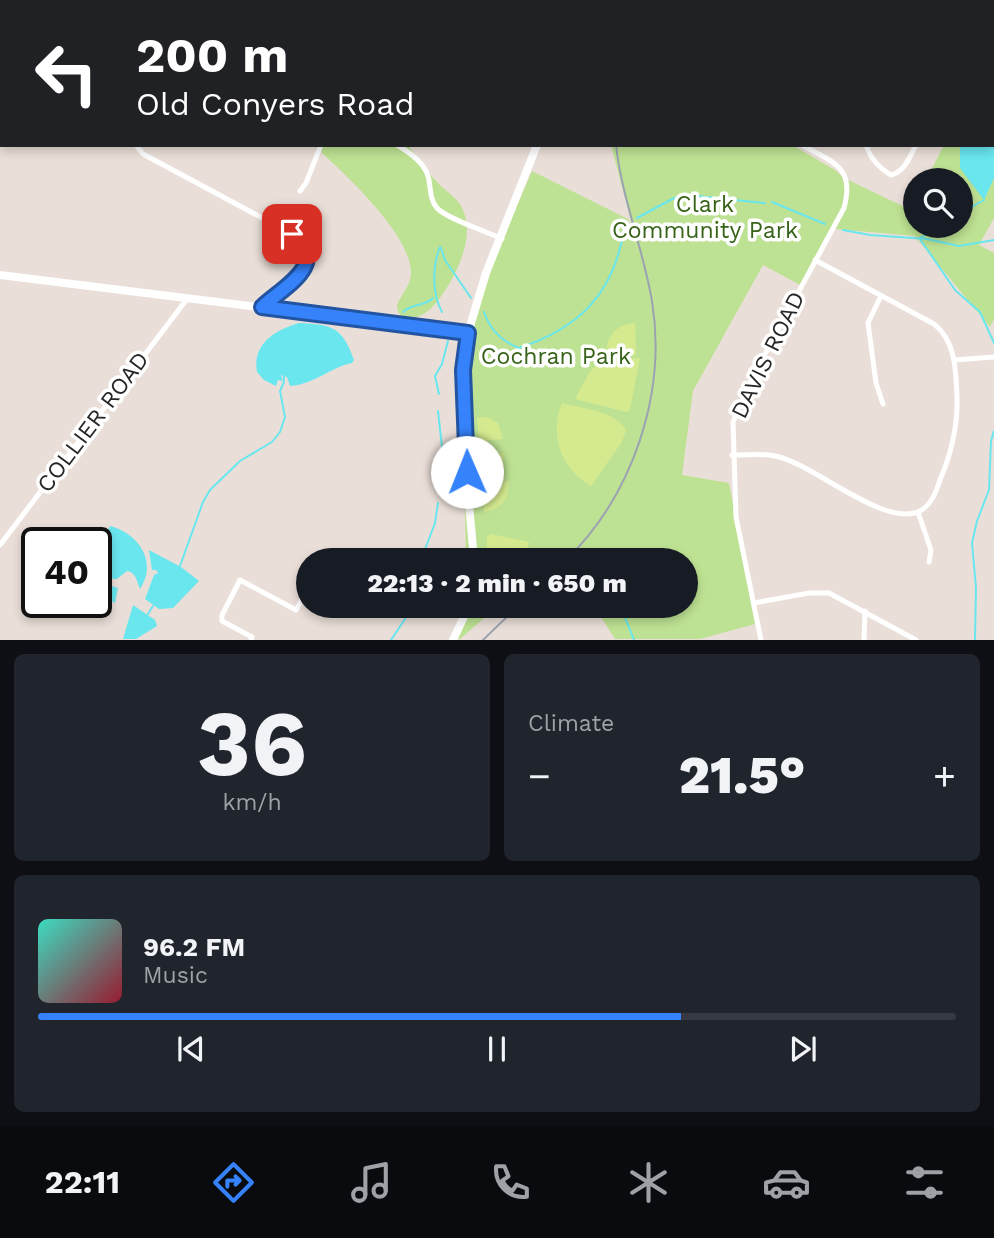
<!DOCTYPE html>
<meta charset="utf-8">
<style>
body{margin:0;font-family:"Work Sans",sans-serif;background:#20242c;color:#f1f3f6;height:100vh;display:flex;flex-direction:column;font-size:26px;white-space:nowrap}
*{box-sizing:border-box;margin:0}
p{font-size:23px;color:#9ea1a6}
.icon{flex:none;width:38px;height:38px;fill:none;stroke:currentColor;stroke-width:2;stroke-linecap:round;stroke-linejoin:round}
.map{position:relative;height:640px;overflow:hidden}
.side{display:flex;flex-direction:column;gap:14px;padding:14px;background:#0d0f14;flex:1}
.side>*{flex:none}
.guide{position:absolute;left:0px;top:0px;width:994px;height:147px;box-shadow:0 4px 10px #0003;background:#202124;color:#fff;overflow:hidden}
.fabs{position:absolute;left:903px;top:168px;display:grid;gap:14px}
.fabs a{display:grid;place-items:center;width:70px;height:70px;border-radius:50%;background:#171b24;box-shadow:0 4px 10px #0003;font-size:35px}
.speed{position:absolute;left:21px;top:527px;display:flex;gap:14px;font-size:35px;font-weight:700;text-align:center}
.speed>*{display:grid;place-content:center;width:91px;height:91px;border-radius:50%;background:#171b24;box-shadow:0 4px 10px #0003;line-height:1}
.speed .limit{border:4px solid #111;border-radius:10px;background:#fff;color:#111}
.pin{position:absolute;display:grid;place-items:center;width:60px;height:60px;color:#fff;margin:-30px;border-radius:14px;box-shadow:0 4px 10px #0006}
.me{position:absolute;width:77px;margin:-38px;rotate:359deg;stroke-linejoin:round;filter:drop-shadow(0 0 5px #0008)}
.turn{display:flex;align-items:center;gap:24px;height:147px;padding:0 21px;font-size:32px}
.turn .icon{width:91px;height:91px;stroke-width:2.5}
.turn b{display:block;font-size:49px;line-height:60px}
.big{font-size:52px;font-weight:800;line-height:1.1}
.side .widget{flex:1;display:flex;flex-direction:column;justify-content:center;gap:10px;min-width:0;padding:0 24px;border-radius:10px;background:#20242c}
.side .dial{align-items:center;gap:0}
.dial b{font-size:91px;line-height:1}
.song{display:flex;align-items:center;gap:21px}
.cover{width:84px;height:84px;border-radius:10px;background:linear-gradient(135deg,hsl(170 70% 55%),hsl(350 70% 35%))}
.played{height:7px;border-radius:4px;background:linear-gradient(90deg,#3582fa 70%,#363941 70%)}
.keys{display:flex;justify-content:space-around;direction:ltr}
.heat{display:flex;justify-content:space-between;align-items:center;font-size:38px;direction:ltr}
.side .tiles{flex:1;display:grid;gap:14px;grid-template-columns:1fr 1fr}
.widget:last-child{grid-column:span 2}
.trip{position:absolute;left:296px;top:548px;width:402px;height:70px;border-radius:35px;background:#171b24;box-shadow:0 4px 10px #0003;font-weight:800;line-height:70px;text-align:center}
.dock{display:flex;height:112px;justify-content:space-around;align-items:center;background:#090b0e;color:#9ea1a6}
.dock .icon{width:49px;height:49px}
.dock .on{color:#3582fa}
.dock b{font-size:32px;color:#f1f3f6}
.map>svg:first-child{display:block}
</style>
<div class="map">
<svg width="994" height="640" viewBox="0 0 994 640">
<rect width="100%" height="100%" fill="#eadfd8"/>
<g fill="#bee293">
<polygon points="994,29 994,218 979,245 994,253 994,319 990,327 915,236 835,229 844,208 804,287 763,265 693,391 682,475 729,483 755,624 700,639 615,639 594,606 686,606 686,560 466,560 462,376 482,285 532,171 628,219 637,244 611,145 792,145 835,170 844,178 911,210 915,202 915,226 961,226 961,180 926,180 944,145 992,145"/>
<path d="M313 145H408C417 159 427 172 439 184 445 190 453 195 459 203 478 230 459 271 442 295 432 309 422 320 403 318L398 312 397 305C401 295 410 286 411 275 413 235 341 170 313 145Z"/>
<polygon points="464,606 498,606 460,639 452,640"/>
</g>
<g fill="#d5ea8f">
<path d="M635 323 636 355 606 356C606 337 614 325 635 323Z"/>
<polygon points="640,358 630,410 626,412 575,399 589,373 599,361"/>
<path d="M562 403C581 408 616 411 626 430L622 442 591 486C561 468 549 436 562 403Z"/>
<polygon points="487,417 498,423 503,439 479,441 477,418"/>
<path d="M503 453C506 469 496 482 479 480L478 460 482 456Z"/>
<path d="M509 481C508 500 503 508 484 512L483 484Z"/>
<polygon points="491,534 529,542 526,560 486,560 487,537"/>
</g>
<g fill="#69e6ee">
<polygon points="994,64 994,178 984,200 960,168 960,145 992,145"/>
<path d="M299 323C332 325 342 326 354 360L352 363C331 367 313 385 290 386L287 377 281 375 283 381 278 380 276 386 264 380 257 372C252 344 275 330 299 323Z"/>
<path d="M110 526C139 533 158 563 140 589 137 582 136 572 127 571L117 579C104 579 96 574 96 561L102 559 101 544Z"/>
<polygon points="149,550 181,567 199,581 173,608 159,609 145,599 154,575 158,573 156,570 152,570"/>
<polygon points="96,581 118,588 115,603 104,597 96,601"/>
<polygon points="133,605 155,620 157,626 136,639 123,639"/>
</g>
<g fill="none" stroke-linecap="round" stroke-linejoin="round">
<g stroke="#69e6ee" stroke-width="2">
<polyline points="197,0 199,2"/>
<polyline points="9,2 12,0"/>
<polyline points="0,7 2,6"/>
<polyline points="697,196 765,203"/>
<polyline points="772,202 825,224"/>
<polyline points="961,213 984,200"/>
<polyline points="637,218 674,198 688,197"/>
<polyline points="843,230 870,235 927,239 959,246 994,240"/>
<polyline points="920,238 940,226"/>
<polyline points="920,239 955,290 980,312 994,343"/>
<path d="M440 247C432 267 432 294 442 312"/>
<polyline points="441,248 445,260 471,298"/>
<path d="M403 312C412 303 424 307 433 298"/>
<path d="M484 312C490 330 501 341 519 348 579 328 614 294 624 229"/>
<polyline points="439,394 435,376 442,364 448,341"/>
<polyline points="438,411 444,465"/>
<polyline points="421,560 435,523 438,503"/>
<polyline points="180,566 203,502 210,490 240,461 272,442 280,432 285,417 280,391 284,382 284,375"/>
<polyline points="617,606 622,610 634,640"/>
<polyline points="148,614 153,606"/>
<polyline points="391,640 407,616 409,606"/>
<polyline points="975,640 976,588 972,543 977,521 989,490 991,441 994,431"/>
</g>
<g stroke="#fff" stroke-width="5">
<polyline points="349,0 350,2"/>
<polyline points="684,0 687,2"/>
<polyline points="832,0 836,2"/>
<polyline points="721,2 722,0"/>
<polyline points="971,2 971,0"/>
<polyline points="991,2 992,0"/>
<path d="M136 145 143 154 294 235C328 267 283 286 262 307"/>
<path d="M397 145C409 152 424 162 428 176 431 186 429 199 437 208 447 219 486 231 502 239"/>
<path d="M866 145C871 159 878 167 891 175 905 172 910 156 916 145"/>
<polyline points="300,191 306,183 321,145"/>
<polyline points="881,296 868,323 876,383 883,404"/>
<polyline points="954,360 994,357"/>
<path d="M732 455C746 455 762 453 775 456 813 463 885 529 920 511 932 504 936 492 940 480 951 454 958 426 957 397 956 372 956 341 934 324L815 260"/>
<polyline points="918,512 931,550 929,562"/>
<polyline points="0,545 187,299"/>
<polyline points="754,603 809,593 829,593 916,640"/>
<polyline points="251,640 252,637 222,621 222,615 240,580 296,610 308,589"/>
<path d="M761 640 736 517 733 422 753 376 844 208C855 167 834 163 802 145"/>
<polyline points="864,640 865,611"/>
</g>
<g stroke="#fff" stroke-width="8">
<polyline points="595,2 596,0"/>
<polyline points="0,275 468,333"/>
<polyline points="474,560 466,470 463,370 468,333 486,273 537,145"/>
<polyline points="453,640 469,606"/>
</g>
<g stroke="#9ba3b2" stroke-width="2">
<polyline points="637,2 637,0"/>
<path d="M566 560C633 495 667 393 652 301 643 248 622 199 616 145"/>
<polyline points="483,640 518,606"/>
</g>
</g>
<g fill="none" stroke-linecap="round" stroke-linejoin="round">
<g stroke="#2254a2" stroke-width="18">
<path id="route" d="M292 234C331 264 283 287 262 307L468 333 463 370 467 472"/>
</g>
<use href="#route" stroke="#3582fa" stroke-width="12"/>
</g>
<g text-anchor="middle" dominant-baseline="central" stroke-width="7" stroke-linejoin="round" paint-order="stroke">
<g font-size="23" fill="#376318" stroke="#fff">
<text x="705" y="204">Clark<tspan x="705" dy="26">Community Park</tspan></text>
<text x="556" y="356">Cochran Park</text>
</g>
<g font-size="23" fill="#272727" stroke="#fff">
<text transform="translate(768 355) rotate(-64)">DAVIS ROAD</text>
<text transform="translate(93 422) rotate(-53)">COLLIER ROAD</text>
</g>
</g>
</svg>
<div class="fabs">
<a><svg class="icon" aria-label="search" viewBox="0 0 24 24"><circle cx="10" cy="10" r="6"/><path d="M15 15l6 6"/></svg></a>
</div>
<div class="speed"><div class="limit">40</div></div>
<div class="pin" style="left:292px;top:234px;background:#d93025"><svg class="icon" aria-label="arrive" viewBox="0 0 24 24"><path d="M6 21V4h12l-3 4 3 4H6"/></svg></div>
<svg class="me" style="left:467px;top:472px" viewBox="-20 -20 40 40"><circle r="19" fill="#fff"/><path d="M0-13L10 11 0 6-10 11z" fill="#3582fa"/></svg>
<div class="trip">22:13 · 2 min · 650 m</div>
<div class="guide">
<div class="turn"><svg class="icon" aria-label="left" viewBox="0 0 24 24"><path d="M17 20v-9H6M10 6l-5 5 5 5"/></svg><div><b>200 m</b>Old Conyers Road</div></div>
</div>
</div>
<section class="side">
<div class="tiles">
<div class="widget dial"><b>36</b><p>km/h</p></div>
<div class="widget"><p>Climate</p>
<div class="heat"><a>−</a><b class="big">21.5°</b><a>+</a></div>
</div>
<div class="widget">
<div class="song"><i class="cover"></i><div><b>96.2 FM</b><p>Music</p></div></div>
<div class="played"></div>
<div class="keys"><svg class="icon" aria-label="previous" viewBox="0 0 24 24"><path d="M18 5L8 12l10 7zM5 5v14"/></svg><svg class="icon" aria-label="pause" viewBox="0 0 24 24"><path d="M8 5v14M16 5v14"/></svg><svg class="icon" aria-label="next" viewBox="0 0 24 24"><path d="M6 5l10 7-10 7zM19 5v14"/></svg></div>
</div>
</div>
</section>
<nav class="dock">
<b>22:11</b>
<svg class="icon on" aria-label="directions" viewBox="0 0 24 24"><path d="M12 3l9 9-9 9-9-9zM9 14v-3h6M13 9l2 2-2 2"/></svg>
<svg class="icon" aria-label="music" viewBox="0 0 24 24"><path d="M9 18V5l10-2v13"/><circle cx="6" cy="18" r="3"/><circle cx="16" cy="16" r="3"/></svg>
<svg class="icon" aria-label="phone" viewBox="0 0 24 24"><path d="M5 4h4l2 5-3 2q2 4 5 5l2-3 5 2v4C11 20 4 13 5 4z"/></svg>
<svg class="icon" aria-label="climate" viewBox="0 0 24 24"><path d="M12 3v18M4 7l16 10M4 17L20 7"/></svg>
<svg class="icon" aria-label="car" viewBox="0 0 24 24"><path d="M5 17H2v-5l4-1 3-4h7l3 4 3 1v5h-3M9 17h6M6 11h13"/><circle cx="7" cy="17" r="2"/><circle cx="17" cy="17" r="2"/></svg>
<svg class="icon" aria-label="filters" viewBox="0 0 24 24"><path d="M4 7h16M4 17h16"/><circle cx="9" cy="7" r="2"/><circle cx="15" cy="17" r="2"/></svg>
</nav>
